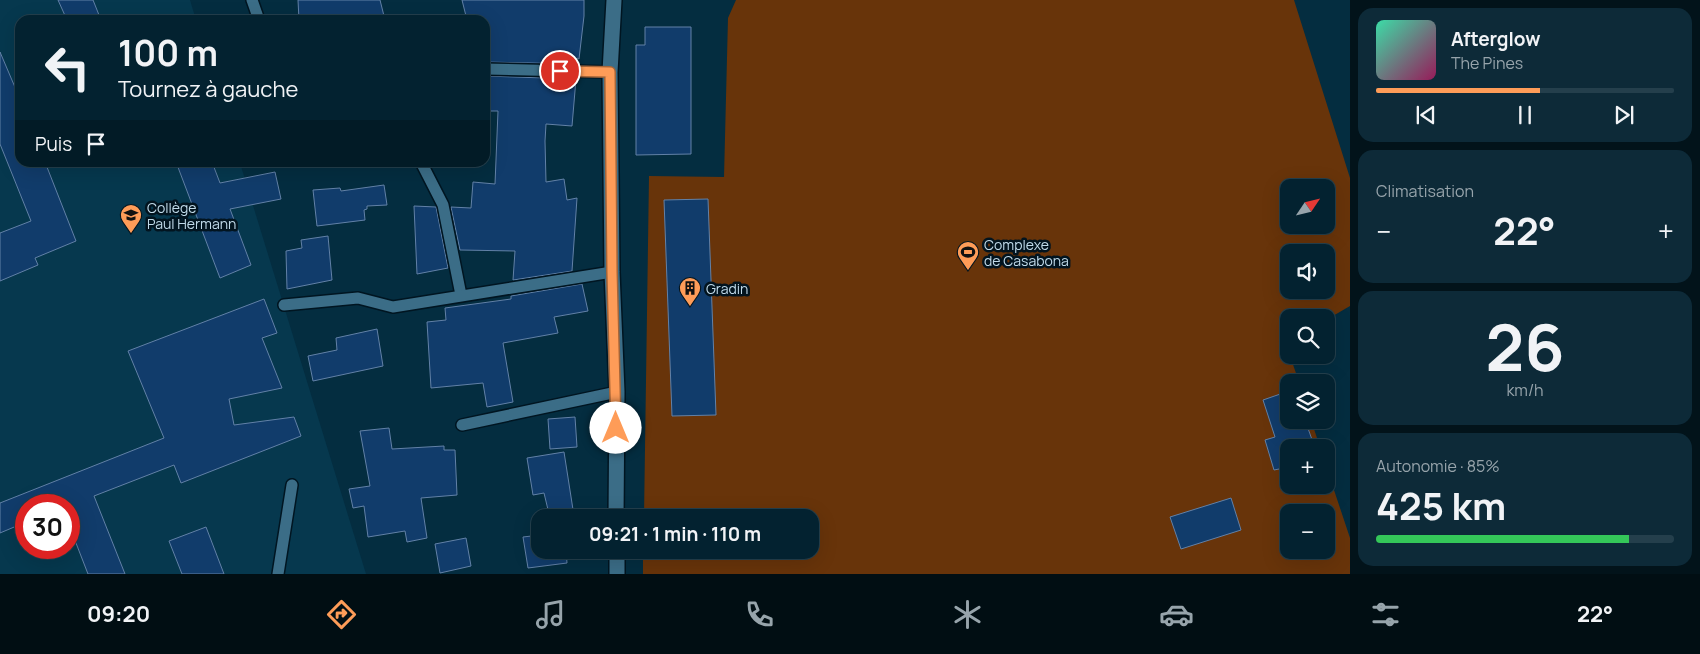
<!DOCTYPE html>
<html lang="fr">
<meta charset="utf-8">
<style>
body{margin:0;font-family:Manrope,sans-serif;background:#0d2a38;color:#f1f3f6;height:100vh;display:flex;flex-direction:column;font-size:19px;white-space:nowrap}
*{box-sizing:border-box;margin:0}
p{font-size:16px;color:#97a4ab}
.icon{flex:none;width:28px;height:28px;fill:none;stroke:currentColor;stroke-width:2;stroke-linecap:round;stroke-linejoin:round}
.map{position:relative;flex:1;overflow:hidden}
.sheet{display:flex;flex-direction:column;gap:8px;padding:8px;background:#02131a;width:350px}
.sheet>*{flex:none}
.top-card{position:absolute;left:15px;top:15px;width:475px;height:152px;border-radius:15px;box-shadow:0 5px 20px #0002,0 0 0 1px #243f4c;background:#032230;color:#f1f3f6;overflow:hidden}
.needle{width:32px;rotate:55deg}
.controls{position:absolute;left:1280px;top:179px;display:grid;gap:10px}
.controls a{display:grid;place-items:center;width:55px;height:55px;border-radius:10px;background:#032230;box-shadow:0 5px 20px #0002,0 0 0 1px #243f4c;font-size:25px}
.speed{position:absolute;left:15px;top:494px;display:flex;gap:10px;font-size:25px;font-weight:700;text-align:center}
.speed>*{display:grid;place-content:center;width:65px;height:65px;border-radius:50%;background:#032230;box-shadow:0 5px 20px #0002,0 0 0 1px #243f4c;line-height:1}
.speed .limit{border:8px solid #d22;background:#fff;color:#111}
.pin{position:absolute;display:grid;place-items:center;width:42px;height:42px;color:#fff;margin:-21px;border:2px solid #fff;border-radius:50%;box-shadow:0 1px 5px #0007}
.me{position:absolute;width:55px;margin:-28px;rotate:0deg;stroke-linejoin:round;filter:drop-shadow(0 0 4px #0008)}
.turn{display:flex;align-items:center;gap:18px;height:105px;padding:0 20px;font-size:22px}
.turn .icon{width:65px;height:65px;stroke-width:2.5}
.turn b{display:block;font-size:35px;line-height:42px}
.then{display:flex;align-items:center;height:48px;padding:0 20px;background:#0003;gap:10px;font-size:19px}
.big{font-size:38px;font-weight:700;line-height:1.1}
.sheet .card{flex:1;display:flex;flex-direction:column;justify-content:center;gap:8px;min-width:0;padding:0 18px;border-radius:15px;background:#0d2a38}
.sheet .dial{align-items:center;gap:0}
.dial b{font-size:65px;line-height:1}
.song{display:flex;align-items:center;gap:15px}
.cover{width:60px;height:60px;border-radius:8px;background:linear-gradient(135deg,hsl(160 70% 55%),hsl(330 70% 35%))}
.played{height:5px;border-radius:2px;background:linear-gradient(90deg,#fe9c58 55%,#243f4c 55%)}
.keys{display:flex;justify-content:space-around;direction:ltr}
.heat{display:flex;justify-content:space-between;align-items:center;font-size:28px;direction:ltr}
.charge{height:8px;border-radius:4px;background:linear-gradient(90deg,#34c759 85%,#243f4c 0)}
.trip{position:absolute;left:531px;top:509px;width:288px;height:50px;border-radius:15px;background:#032230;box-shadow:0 5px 20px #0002,0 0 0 1px #243f4c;font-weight:700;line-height:50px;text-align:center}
.tabs{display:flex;height:80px;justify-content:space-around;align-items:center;background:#010e13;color:#97a4ab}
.tabs .icon{width:35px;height:35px}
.tabs .on{color:#fe9c58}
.tabs b{font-size:22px;color:#f1f3f6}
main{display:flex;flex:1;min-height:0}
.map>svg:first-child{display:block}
</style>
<main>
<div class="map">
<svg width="1350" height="574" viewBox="0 0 1350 574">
<rect width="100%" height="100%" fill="#042d40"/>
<path fill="#06384e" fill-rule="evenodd" d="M0 0H190L196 20H20V162L240 163 366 574H0ZM26 505H69V548H26Z"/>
<path fill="#68340a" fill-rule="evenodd" d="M736 0H1294L1350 178V306L1326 320V318H1289V342L1286 344 1299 382H1289V420H1311L1320 447 1289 448V485H1326V466L1350 538V574H643V550H810V518L644 517 649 176 724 177 728 18ZM1289 188H1326V225H1289ZM1289 252H1326V290H1289ZM1289 512H1326V550H1289Z"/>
<g fill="#113c6b" stroke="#6281a7">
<polygon points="58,0 93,0 101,20 67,20"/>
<polygon points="298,0 380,0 385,20 299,20"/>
<polygon points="462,0 584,0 584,16 579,59 577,58 576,64 485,62 485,20 467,20"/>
<polygon points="645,27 691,27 691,154 636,155 636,45 645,45"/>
<polygon points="0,52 20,99 20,162 45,162 76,241 35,258 38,265 0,281 0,233 31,221 0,144"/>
<polygon points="485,76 576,79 572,126 546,124 545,141 546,182 564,179 567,200 577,198 572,271 513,280 515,251 460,250 451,207 471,208 473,182 495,184 498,111 485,111"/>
<polygon points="176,162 212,162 220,183 275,172 281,199 230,209 251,265 220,278"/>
<polygon points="384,185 387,205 367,206 367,209 364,210 365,220 317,226 313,190 340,188 341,191"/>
<polygon points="708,199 716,415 672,416 664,200"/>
<polygon points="414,206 436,207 448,268 417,274"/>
<polygon points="328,236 332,280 287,289 286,251 302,248 301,240"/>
<polygon points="582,284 588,311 554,317 558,333 503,343 513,402 487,407 483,383 431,388 427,322 446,320 445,308 511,299 511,296"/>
<polygon points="264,299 277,333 262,338 282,388 229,399 234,425 294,417 301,436 181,483 174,465 94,496 125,574 88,574 69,525 69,505 26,505 26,522 0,533 0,503 164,438 128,351"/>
<polygon points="377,329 383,366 313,381 308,356 337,350 336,338"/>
<polygon points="1289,391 1289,420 1305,420 1315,448 1289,448 1289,467 1274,470 1265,440 1275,437 1263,400"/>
<polygon points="575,417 577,447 550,449 548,419"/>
<polygon points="389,428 392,449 444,446 444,450 455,450 457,495 421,498 427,538 407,542 405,531 368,537 364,506 353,508 349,489 370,486 360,431"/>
<polygon points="564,452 574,516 550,518 544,493 533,495 527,458"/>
<polygon points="1231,498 1241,530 1181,549 1170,517"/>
<polygon points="206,527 224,574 182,574 169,541"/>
<polygon points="540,535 540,550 566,550 567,563 528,568 523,537"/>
<polygon points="466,538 471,566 440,573 435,544"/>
</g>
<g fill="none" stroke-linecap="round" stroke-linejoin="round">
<g stroke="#001521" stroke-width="14">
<g id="lane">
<polyline points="252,0 259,20"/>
<polyline points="485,69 610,72"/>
<polyline points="421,162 443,205 461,295"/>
<polyline points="284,305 358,298 393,307 612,272"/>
<polyline points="462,425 617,392"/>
<polyline points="278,574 292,485"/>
</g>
</g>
<g stroke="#001521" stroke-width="18">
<g id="street">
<polyline points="614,0 610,72 612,272 617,392 616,518"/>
<polyline points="617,550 617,574"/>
</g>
</g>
<use href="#lane" stroke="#3b6d87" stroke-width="11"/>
<use href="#street" stroke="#3b6d87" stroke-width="15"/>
</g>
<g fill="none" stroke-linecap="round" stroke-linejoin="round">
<g stroke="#a56539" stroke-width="12">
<polyline id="route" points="560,71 610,72 612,272 616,428"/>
</g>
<use href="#route" stroke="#fe9c58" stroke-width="9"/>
</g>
<defs>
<g id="school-pin" transform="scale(1.125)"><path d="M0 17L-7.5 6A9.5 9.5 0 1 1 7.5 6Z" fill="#fe9c58" stroke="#02141f"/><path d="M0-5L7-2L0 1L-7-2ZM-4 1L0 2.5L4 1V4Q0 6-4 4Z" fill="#111"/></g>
<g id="stadium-pin" transform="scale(1.125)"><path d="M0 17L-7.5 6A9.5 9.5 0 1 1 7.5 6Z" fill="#fe9c58" stroke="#02141f"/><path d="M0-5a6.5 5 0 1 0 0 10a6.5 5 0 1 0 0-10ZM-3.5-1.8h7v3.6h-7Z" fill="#111"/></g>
<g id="building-pin" transform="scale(1.125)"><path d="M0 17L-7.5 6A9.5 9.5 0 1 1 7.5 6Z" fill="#fe9c58" stroke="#02141f"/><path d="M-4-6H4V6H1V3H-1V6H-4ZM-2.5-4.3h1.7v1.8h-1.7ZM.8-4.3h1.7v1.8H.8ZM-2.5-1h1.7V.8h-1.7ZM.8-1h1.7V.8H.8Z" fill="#111"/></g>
</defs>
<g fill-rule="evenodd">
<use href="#school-pin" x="131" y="215"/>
<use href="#stadium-pin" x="968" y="252"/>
<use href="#building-pin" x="690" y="288"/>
</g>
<g text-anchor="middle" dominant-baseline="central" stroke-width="5" stroke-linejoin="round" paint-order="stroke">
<g font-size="14" fill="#c0dae9" stroke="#02141f" text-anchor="start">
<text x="147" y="207">Collège<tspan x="147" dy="16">Paul Hermann</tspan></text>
<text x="984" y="244">Complexe<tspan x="984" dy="16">de Casabona</tspan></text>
<text x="706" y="288">Gradin</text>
</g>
</g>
</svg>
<div class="controls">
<a><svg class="needle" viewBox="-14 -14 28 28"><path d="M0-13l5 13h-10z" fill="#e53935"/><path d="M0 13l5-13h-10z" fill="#97a4ab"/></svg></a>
<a><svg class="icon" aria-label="sound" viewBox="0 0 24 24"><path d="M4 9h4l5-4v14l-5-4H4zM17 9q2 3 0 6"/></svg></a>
<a><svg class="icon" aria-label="search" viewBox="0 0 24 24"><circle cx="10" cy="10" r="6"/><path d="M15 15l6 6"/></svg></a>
<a><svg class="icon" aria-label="layers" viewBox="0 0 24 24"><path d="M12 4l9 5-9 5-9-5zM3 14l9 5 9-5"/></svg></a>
<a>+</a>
<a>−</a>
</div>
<div class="speed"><div class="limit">30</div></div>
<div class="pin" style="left:560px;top:71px;background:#d93025"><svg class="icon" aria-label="arrive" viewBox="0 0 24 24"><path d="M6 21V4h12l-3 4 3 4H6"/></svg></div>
<svg class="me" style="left:616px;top:428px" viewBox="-20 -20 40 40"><circle r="19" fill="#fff"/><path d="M0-13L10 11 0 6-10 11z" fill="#fe9c58"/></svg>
<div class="trip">09:21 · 1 min · 110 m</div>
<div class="top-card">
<div class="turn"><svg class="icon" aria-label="left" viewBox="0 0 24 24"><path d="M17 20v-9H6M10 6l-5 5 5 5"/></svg><div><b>100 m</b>Tournez à gauche</div></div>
<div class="then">Puis<svg class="icon" aria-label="arrive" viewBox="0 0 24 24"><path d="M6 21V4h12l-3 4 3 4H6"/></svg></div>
</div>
</div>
<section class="sheet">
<div class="card">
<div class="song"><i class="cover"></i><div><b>Afterglow</b><p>The Pines</p></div></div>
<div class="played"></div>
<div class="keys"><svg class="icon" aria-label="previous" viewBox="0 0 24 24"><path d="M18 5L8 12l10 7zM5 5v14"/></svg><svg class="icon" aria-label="pause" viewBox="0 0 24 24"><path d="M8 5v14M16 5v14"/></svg><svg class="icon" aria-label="next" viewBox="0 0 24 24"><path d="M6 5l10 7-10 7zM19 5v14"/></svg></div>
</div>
<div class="card"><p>Climatisation</p>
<div class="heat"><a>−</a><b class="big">22°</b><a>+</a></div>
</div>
<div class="card dial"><b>26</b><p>km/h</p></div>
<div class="card"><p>Autonomie · 85%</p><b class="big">425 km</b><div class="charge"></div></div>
</section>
</main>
<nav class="tabs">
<b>09:20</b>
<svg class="icon on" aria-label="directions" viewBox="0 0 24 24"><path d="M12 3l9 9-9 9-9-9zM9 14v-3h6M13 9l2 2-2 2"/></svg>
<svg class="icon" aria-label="music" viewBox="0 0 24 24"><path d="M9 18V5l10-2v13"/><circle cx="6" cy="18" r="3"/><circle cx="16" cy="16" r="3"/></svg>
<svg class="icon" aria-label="phone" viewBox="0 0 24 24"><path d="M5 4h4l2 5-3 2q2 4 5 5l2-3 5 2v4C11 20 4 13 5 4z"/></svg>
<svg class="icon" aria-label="climate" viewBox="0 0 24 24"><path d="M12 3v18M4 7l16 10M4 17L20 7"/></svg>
<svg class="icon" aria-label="car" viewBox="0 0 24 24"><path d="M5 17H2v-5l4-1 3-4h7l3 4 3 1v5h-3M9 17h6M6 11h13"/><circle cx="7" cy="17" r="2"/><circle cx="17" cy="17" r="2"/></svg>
<svg class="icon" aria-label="filters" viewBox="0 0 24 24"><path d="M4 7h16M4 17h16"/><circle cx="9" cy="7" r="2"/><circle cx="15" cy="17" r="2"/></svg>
<b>22°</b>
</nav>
